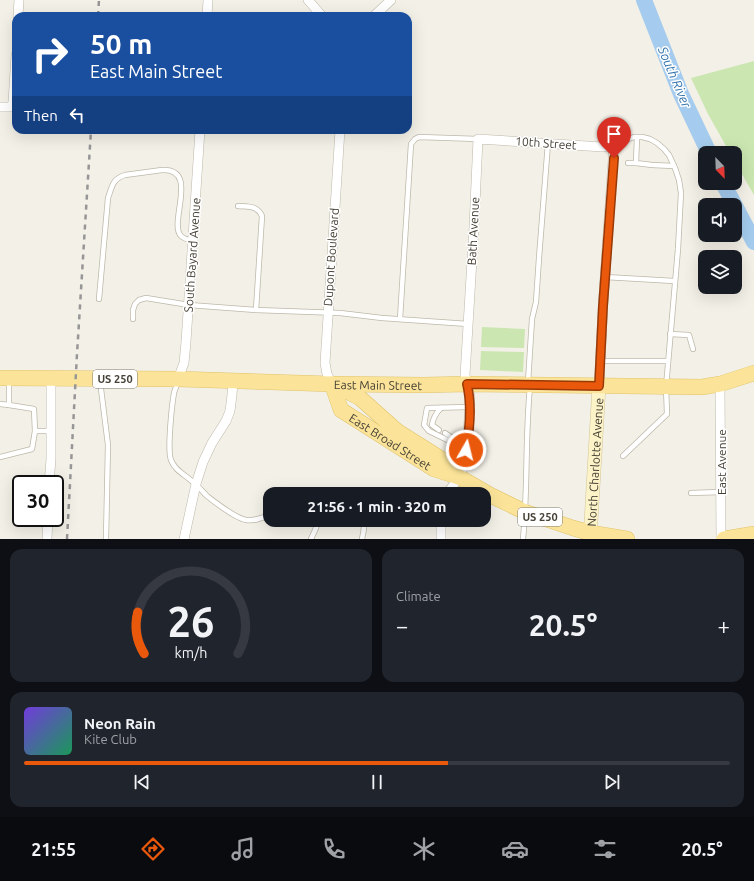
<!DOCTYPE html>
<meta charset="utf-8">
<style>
body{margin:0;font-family:Ubuntu,sans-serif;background:#20242c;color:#f1f3f6;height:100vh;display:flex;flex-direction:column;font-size:15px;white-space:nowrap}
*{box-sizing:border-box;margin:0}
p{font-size:13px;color:#9ea1a6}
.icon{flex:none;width:22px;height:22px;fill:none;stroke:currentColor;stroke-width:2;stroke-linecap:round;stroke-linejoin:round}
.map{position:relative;height:539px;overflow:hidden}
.side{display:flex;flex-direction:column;gap:10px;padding:10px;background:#0d0f14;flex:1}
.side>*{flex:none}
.hud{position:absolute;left:12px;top:12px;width:400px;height:122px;border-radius:12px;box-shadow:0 4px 16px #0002;background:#1a4fa0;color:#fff;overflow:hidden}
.needle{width:26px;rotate:157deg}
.buttons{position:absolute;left:698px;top:146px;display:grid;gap:8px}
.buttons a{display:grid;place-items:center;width:44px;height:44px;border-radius:8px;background:#171b24;box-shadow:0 4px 16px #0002;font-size:20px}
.speed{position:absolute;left:12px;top:475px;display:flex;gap:8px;font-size:20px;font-weight:700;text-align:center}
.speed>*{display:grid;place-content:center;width:52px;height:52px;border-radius:50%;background:#171b24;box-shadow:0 4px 16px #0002;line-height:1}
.speed .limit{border:2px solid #111;border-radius:6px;background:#fff;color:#111}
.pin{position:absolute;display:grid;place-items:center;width:34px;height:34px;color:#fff;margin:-41px -17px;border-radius:50% 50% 50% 0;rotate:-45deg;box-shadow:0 0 4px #0007}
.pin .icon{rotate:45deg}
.me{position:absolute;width:44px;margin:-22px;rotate:8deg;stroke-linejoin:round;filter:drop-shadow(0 0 3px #0008)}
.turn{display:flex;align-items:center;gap:14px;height:84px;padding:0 12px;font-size:18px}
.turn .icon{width:52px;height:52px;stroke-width:2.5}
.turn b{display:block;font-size:28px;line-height:34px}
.then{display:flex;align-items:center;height:38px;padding:0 12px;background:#0003;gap:8px;font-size:15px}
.big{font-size:30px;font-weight:700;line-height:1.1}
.side .tile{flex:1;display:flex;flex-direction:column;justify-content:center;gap:6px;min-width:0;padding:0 14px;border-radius:12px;background:#20242c}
.side .dial{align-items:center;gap:0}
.dial svg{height:104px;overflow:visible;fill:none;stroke:#363941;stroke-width:7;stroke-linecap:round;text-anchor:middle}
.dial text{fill:#f1f3f6;stroke:none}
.song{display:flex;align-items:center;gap:12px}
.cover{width:48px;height:48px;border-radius:6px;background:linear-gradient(135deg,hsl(260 70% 55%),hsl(150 70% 35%))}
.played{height:4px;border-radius:2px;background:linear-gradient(90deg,#ea580c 60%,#363941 60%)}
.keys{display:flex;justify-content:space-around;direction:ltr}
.heat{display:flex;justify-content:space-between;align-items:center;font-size:22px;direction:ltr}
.side .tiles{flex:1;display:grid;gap:10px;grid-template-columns:1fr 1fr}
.tile:last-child{grid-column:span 2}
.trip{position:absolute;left:263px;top:487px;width:228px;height:40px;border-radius:12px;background:#171b24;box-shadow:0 4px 16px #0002;font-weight:700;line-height:40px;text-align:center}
.tabs{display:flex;height:64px;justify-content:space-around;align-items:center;background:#090b0e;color:#9ea1a6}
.tabs .icon{width:28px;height:28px}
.tabs .current{color:#ea580c}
.tabs b{font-size:18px;color:#f1f3f6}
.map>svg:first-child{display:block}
</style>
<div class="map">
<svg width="754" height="539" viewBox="0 0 754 539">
<rect width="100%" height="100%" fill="#f3f0e7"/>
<g fill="#cbe6b1">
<polygon points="754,61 754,195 735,162 735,153 730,153 708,114 691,78"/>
<polygon points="482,327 525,329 524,348 481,347"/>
<polygon points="481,351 524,352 523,372 480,370"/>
</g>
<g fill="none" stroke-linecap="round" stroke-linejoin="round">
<g stroke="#a5ccee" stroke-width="16">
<polyline points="644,0 681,94 709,153"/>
<polyline points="723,183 754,242"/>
</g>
<g stroke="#beb8aa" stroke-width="6">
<g id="lane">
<polyline points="637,137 636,163 652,165 674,166"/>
<polyline points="614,145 626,140 634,137 642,137 650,139 657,143 664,149 669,155 675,168 679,180 681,193 678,249 666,387 667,414 623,456"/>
<polyline points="628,163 636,163"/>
<path d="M238 206C248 207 257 205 262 216L256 310"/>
<polyline points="605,277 674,281"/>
<path d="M99 299 108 198C112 187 112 179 125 175L162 170C200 168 168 223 181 236 184 239 189 240 193 241"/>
<polyline points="133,319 133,310 135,304 139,300 146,298 189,305 256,310 340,313 382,318 468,324"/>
<polyline points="400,319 411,144 415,139 419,137 478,139"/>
<polyline points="670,334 689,335 693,349"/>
<polyline points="601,361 668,361"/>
<polyline points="100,381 108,445 106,539"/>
<path d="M178 381C177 385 175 389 174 393 172 404 167 450 171 460 175 471 186 475 194 483 199 487 203 492 207 496 216 503 235 518 246 520 255 521 262 518 270 515"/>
<polyline points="528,382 532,319 536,302 539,258 548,143"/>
<polyline points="0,404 9,405 9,381"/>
<polyline points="9,405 34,409 35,431 51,431"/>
<path d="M439 430 432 425C433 418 436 413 441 408"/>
<polyline points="445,433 451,437 454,444"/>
<polyline points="466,449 429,431 424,425 427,408 469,407"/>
<polyline points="0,457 32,449 35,431"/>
<polyline points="691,493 721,492"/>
<path d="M362 520C366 525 363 533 362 539"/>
<polyline points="311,539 316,528 319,520"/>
<path d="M523 539C528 489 525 437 530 387"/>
</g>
</g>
<g stroke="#beb8aa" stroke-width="10">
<g id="street">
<polyline points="308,0 322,16"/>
<polyline points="18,16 19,0"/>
<polyline points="207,16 208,0"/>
<polyline points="374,16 391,0"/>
<polyline points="0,107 10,107 12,105 13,102 16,55"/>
<polyline points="178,379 184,363 186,342 200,130"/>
<polyline points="332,384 327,374 325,363 340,130"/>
<polyline points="720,384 721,539"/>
<polyline points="599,386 603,306 614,145 615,125"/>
<polyline points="49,484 51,459 51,379"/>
<polyline points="447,494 459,477 463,468 468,440 470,396 465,375 474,227 478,139 603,147 614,145"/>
<polyline points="47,539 48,518"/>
<polyline points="184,539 196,484 203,462 212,443 226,421 230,411 232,395 233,381"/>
<polyline points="441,539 441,520"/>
</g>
</g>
<g stroke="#d1c598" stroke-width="14">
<g id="secondary">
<path id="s1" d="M590 539 599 386"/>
</g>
</g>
<g stroke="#e0c369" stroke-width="16">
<g id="primary">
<path id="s2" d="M0 378 178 379 332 384 424 385 467 384 702 387 720 384 754 373"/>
<path id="s3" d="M332 384 341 410 434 469 459 477 490 495 525 512 573 528 591 533 627 539"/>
<polyline points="335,385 360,398 397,431 443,460 458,476"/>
<polyline points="724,539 754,534"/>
</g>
</g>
<use href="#lane" stroke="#fff" stroke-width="4.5"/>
<use href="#street" stroke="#fff" stroke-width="9"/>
<use href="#secondary" stroke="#fdf3c8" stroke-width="13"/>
<use href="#primary" stroke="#fbe499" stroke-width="15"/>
<g stroke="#969696" stroke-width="2.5" stroke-dasharray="5 5" stroke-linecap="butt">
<polyline points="98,16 99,0"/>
<polyline points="67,539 77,354 91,130"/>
</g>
</g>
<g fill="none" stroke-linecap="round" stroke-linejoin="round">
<g stroke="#983908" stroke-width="10">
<path id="route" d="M466 450C470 428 472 405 467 384L599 386 603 306 614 158"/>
</g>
<use href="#route" stroke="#ea580c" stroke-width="7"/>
</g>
<g text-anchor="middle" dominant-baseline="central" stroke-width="3" stroke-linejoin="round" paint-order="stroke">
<g fill="#fff" stroke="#7e7a72" stroke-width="1">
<rect x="93" y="370" width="44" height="18" rx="3"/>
<rect x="518" y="508" width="44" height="18" rx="3"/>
</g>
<g font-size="11" font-weight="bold" fill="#464136">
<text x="115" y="379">US 250</text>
<text x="540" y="517">US 250</text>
</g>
<g font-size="12" fill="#464136" stroke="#fff">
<text transform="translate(546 143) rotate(4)">10th Street</text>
<text transform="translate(473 231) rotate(-87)">Bath Avenue</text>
<text transform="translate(192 255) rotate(-86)">South Bayard Avenue</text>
<text transform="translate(331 257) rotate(-86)">Dupont Boulevard</text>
<text stroke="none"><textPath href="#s2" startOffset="378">East Main Street</textPath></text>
<text stroke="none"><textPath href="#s3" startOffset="86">East Broad Street</textPath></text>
<text stroke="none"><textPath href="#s1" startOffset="77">North Charlotte Avenue</textPath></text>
<text transform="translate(721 462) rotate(-90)">East Avenue</text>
</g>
<g font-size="13" font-style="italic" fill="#3373ae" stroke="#fff">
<text transform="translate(675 77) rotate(67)">South River</text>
</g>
</g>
</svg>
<div class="buttons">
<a><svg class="needle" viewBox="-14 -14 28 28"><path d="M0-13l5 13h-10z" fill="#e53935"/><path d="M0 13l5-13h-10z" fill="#9ea1a6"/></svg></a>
<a><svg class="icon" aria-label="sound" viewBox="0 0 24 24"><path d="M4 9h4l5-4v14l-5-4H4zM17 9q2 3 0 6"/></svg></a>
<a><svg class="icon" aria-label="layers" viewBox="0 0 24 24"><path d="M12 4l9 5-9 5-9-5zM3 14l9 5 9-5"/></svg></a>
</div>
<div class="speed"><div class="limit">30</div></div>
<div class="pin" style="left:614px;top:158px;background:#d93025"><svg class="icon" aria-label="arrive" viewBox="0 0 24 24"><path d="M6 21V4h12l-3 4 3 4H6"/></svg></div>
<svg class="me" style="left:466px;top:450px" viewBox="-20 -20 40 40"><circle r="17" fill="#ea580c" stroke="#fff" stroke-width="3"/><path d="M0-11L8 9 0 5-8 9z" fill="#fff"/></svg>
<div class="trip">21:56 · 1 min · 320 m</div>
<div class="hud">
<div class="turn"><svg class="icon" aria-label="right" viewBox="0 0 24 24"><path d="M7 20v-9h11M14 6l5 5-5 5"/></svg><div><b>50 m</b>East Main Street</div></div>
<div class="then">Then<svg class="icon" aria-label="left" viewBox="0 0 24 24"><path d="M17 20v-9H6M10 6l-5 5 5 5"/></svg></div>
</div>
</div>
<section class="side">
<div class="tiles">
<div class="tile dial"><svg viewBox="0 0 100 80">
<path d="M14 69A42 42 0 1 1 86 69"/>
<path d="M14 69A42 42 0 0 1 9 37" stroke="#ea580c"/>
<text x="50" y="56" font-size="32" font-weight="700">26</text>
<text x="50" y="72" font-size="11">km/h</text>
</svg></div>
<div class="tile"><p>Climate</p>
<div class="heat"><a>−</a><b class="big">20.5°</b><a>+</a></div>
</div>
<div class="tile">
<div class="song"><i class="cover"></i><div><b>Neon Rain</b><p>Kite Club</p></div></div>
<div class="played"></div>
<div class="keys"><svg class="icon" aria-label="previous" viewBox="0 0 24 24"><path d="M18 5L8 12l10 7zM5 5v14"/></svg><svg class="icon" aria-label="pause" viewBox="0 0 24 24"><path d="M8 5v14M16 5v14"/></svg><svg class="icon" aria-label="next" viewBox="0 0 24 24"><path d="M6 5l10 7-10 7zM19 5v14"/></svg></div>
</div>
</div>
</section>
<nav class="tabs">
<b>21:55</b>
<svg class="icon current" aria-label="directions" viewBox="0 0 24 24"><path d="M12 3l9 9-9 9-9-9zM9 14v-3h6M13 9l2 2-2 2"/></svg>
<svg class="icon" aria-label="music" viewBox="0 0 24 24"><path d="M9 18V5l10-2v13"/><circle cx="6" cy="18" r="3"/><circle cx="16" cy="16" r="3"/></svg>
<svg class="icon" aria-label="phone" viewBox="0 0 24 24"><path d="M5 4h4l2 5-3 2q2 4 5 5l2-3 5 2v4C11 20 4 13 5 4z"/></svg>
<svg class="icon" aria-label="climate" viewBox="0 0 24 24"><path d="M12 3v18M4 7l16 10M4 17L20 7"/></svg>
<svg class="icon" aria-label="car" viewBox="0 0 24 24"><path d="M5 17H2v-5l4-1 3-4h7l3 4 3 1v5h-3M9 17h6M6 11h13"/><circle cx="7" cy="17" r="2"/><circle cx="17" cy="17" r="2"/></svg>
<svg class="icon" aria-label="filters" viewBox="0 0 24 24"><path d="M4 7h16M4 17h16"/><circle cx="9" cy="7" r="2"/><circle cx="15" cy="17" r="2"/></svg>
<b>20.5°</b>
</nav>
